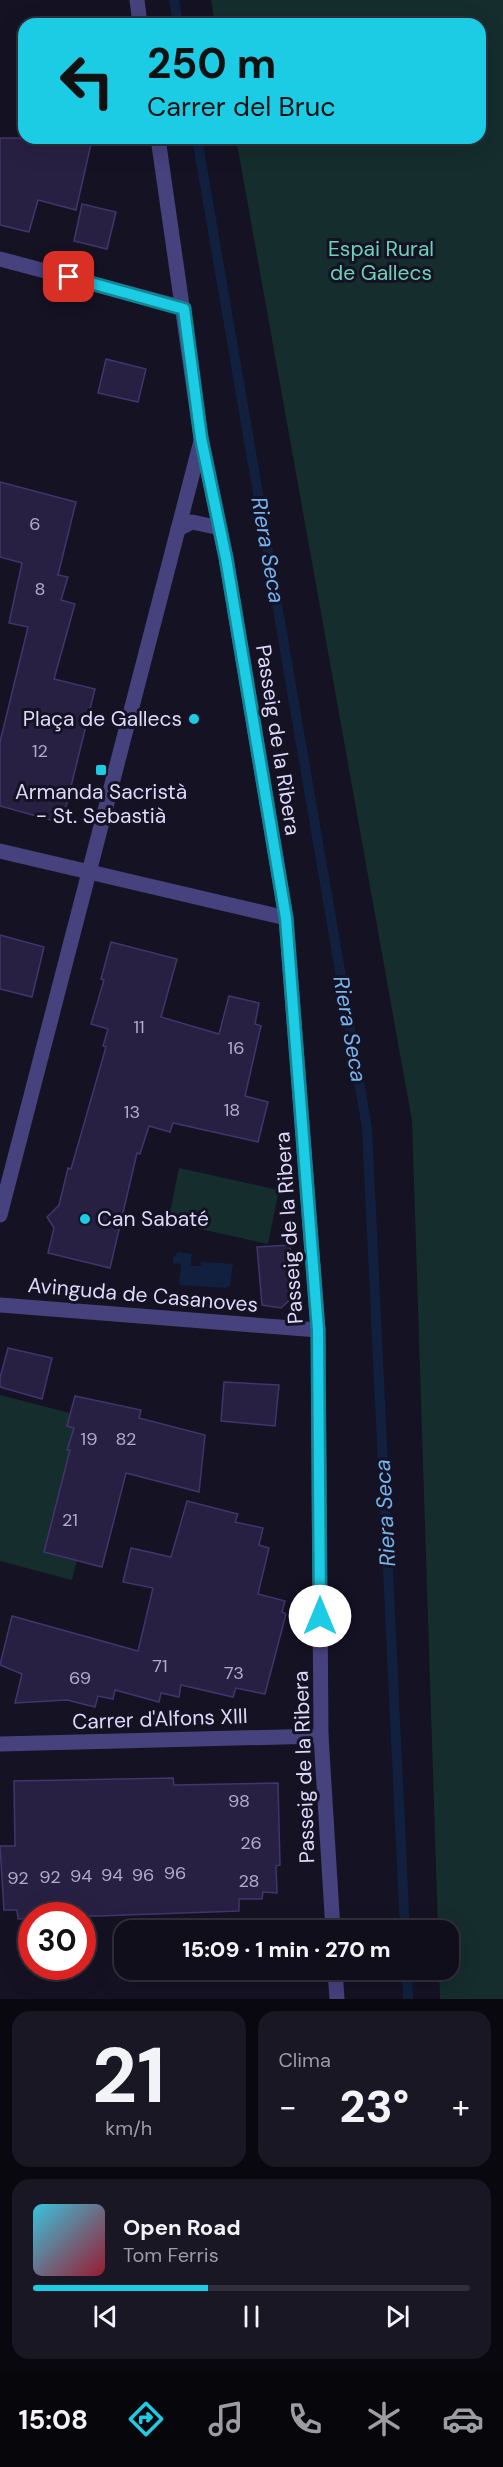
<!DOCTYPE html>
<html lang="es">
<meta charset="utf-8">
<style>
body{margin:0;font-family:"DM Sans",sans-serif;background:#191724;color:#f1f3f6;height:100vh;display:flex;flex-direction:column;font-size:22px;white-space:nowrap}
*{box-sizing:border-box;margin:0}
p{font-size:20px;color:#9c9ca3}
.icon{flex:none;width:33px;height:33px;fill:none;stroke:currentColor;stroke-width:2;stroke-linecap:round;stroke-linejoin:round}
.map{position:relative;height:1999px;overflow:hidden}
.sheet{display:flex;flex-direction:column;gap:12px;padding:12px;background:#09080f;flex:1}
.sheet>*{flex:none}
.banner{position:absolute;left:18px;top:18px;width:468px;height:126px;border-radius:18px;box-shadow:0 6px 24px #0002,0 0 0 2px #302e3a;background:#1ccce4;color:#111;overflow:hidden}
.speed{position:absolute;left:18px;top:1902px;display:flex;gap:12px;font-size:30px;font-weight:700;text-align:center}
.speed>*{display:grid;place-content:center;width:78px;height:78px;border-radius:50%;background:#100e1b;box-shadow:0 6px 24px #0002,0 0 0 2px #302e3a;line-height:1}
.speed .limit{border:9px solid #d22;background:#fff;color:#111}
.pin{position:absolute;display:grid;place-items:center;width:51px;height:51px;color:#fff;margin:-26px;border-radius:12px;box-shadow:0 3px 9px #0006}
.me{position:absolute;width:66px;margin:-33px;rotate:0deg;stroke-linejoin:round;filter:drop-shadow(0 0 4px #0008)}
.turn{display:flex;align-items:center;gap:21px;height:126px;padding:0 30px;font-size:27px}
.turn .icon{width:78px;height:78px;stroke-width:2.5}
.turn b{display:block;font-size:42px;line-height:51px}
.big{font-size:45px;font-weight:800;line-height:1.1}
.sheet .tile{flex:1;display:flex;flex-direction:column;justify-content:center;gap:9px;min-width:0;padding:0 21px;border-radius:18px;background:#191724}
.sheet .dial{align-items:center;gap:0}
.dial b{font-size:78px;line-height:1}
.song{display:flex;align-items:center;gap:18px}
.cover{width:72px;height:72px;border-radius:9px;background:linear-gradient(135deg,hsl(190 70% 55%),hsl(350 70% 35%))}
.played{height:6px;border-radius:3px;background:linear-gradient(90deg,#1ccce4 40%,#302e3a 40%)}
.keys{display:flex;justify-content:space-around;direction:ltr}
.heat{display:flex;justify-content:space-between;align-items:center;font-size:33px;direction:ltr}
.sheet .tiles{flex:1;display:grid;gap:12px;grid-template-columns:1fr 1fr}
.tile:last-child{grid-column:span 2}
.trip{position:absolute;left:114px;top:1920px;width:345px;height:60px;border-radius:18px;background:#100e1b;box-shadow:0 6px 24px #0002,0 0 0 2px #302e3a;font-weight:800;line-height:60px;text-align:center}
.dock{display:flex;height:96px;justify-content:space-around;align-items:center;background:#06060b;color:#9c9ca3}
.dock .icon{width:42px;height:42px}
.dock .current{color:#1ccce4}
.dock b{font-size:27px;color:#f1f3f6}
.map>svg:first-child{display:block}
</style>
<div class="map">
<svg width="503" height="1999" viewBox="0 0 503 1999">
<rect width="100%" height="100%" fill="#151224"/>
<g fill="#152d2d">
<polygon points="211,0 503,0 503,1999 440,1999 439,1970 448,1970 448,1930 438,1930 412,1121 236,138 480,138 480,24 215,24"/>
<polygon points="179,1168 279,1190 268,1244 168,1222"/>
<polygon points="0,1395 70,1413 67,1426 74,1428 68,1449 82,1453 57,1501 44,1552 77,1560 72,1580 0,1561"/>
</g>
<polygon fill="#10203e" points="178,1252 192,1254 191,1266 201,1266 201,1262 233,1264 230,1286 225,1288 179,1285 181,1264 173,1263 173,1258"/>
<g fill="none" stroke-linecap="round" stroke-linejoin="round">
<g stroke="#10203e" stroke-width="10">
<polyline points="174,0 178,24"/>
<polyline points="197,138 367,1128 405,1930"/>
<polyline points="407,1970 408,1999"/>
</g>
</g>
<g fill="#282043" stroke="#41356c" stroke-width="1.5">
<polygon points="0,138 87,138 86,143 91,144 76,210 38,200 29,232 0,225"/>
<polygon points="82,204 116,212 107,249 74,241"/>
<polygon points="106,359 146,369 138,402 98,393"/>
<polygon points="0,482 76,502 58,575 68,577 61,600 75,604 54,679 95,689 62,823 0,806 0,742 28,627 9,623 22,563 0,557"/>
<polygon points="0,935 44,947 32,997 0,989"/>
<polygon points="111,942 177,959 161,1017 219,1034 229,996 259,1003 255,1024 261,1026 245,1096 268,1102 258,1142 173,1123 170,1132 149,1126 140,1154 137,1153 110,1268 48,1253 54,1228 47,1217 59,1205 68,1168 71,1169 106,1047 103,1046 108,1029 91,1024 104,980 101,979"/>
<polygon points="290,1245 294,1296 281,1308 262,1305 257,1247"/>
<polygon points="8,1348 52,1358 42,1399 0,1387 0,1378"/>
<polygon points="224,1382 279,1385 275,1426 221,1421"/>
<polygon points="75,1396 141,1410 139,1418 205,1435 199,1492 126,1473 102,1567 44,1552 70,1450 67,1450 74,1428 67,1426"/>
<polygon points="187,1501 238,1514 235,1522 263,1528 259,1545 269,1548 258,1594 285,1601 282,1612 286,1614 265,1694 236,1688 233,1697 181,1685 179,1697 161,1693 159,1702 115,1690 113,1699 98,1696 95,1707 67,1700 15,1703 22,1674 0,1665 12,1616 138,1651 153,1588 123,1582 131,1548 171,1557"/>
<polygon points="173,1778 174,1785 278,1783 280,1865 276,1866 277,1893 263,1892 262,1899 239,1899 239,1911 98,1916 32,1916 32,1918 18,1919 17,1910 4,1910 0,1846 15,1846 14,1781"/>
</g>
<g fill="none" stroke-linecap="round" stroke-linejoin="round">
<g stroke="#45427d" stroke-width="15">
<polyline points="137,0 140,24"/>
<polyline points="158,138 201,438 226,558 286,918 318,1330 321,1736 333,1930"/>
<polyline points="0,259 184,308"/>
<polyline points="178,529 192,522 220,528"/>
<polyline points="0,851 286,918"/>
<polyline points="0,1215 201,441"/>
<polyline points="0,1305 318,1330"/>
<polyline points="0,1744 321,1736"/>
<polyline points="335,1970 337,1999"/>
</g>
</g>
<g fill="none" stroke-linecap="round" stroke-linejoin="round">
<g stroke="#128594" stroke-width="15">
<polyline id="route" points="69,277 184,309 201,438 226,558 286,918 318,1330 320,1616"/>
</g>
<use href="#route" stroke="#1ccce4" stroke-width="10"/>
</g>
<g fill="#1ccce4" stroke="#151224" stroke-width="2">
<circle cx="194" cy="719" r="6"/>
<rect x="95" y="764" width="12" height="12" rx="3"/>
<circle cx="85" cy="1219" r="6"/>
</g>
<g text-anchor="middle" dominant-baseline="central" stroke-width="6" stroke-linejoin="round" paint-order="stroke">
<g font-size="18" fill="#b0abcc">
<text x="35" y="524">6</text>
<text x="40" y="589">8</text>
<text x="40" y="751">12</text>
<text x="139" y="1027">11</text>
<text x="236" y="1048">16</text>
<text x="232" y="1110">18</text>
<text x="132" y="1112">13</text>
<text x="89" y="1439">19</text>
<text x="126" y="1439">82</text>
<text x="70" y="1520">21</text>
<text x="160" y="1666">71</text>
<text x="234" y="1673">73</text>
<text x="80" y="1678">69</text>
<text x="239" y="1801">98</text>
<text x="251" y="1843">26</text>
<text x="175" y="1873">96</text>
<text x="112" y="1875">94</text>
<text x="143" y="1875">96</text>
<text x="81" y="1876">94</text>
<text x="50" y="1877">92</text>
<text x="18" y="1878">92</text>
<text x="249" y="1881">28</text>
</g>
<g font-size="21" fill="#6dd2bb" stroke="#151224">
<text x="381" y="249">Espai Rural<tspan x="381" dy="24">de Gallecs</tspan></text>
</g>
<g font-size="21" fill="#ddd9fa" stroke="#151224" text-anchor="end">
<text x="182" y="719">Plaça de Gallecs</text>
<text x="101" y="792" text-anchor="middle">Armanda Sacristà<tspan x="101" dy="24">- St. Sebastià</tspan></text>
<text x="97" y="1219" text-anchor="start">Can Sabaté</text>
</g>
<g font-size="21" fill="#ddd9fa" stroke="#151224">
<text transform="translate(278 740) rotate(81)">Passeig de la Ribera</text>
<text transform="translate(289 1228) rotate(-94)">Passeig de la Ribera</text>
<text transform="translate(143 1295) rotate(5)">Avinguda de Casanoves</text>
<text transform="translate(160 1719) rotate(-2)">Carrer d'Alfons XIII</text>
<text transform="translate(304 1767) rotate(-92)">Passeig de la Ribera</text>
</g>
<g font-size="22" font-style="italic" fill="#73b3ee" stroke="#151224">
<text transform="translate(268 550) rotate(80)">Riera Seca</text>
<text transform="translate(350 1029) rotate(80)">Riera Seca</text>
<text transform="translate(385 1513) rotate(-93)">Riera Seca</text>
</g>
</g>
</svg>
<div class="speed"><div class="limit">30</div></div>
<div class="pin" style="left:69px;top:277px;background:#d93025"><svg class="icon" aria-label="arrive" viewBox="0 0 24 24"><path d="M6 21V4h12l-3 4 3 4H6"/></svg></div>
<svg class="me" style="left:320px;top:1616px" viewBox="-20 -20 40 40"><circle r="19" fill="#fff"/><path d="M0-13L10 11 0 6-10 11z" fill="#1ccce4"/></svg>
<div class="trip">15:09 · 1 min · 270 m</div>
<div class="banner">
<div class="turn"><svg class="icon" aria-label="left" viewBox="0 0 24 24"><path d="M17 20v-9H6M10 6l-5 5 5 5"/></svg><div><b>250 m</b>Carrer del Bruc</div></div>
</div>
</div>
<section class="sheet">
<div class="tiles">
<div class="tile dial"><b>21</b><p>km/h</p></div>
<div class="tile"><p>Clima</p>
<div class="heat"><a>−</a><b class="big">23°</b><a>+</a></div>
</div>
<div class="tile">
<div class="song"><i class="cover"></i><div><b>Open Road</b><p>Tom Ferris</p></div></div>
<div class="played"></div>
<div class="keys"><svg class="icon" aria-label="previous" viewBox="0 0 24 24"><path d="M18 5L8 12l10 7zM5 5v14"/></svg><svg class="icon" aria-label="pause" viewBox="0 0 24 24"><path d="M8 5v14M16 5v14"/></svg><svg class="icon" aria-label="next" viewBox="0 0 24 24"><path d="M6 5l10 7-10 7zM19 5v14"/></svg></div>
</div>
</div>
</section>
<nav class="dock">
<b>15:08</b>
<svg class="icon current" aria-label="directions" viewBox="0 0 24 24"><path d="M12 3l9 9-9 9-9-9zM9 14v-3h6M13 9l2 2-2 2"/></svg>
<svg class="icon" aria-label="music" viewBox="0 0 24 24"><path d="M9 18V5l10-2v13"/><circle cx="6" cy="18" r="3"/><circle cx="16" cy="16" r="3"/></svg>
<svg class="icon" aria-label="phone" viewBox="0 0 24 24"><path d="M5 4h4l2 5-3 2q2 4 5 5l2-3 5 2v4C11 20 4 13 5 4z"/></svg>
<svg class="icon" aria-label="climate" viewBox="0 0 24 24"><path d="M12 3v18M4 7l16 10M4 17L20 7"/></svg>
<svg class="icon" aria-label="car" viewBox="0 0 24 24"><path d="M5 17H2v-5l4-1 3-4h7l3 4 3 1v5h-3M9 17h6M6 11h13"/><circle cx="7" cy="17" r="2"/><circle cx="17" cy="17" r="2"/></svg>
</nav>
